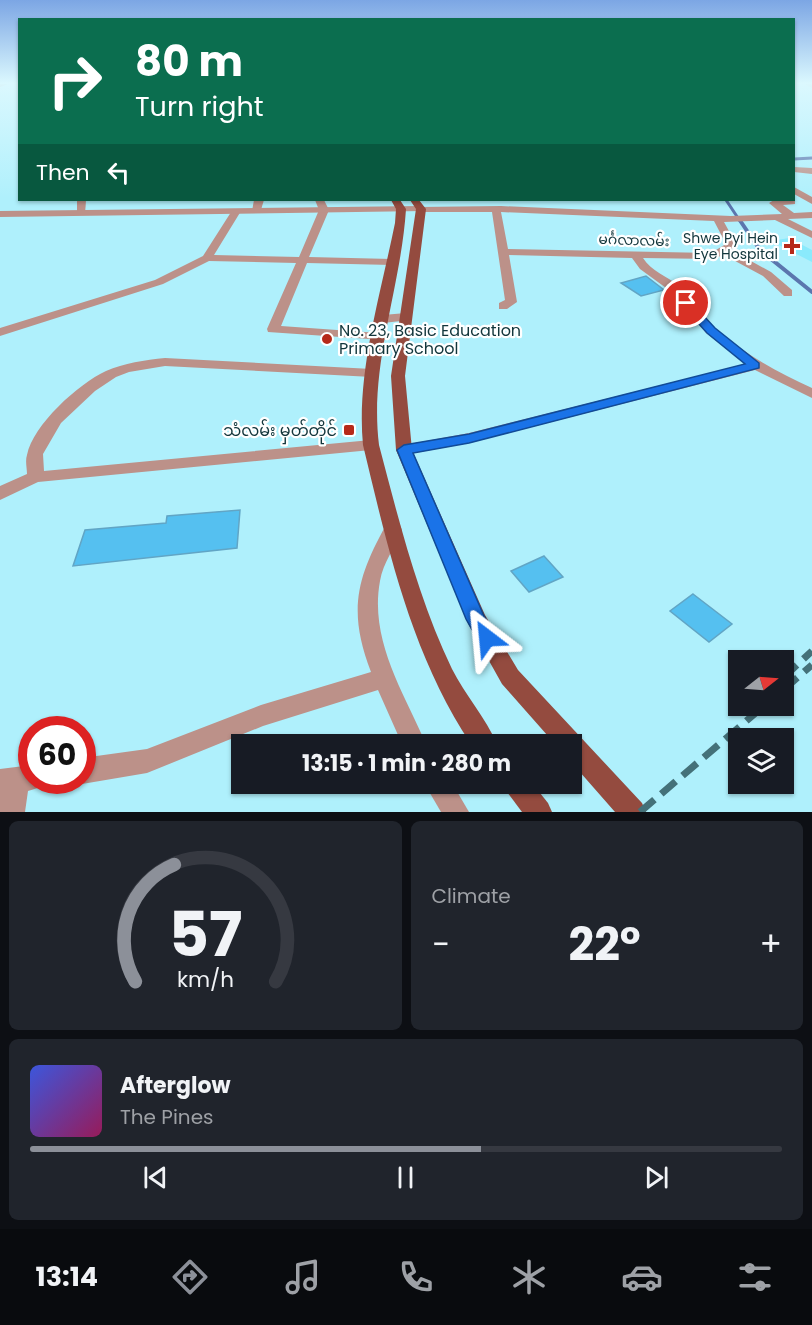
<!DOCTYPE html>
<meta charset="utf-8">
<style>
body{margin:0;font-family:Poppins,"Noto Sans Myanmar",sans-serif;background:#20242c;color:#f1f3f6;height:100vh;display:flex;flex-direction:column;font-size:22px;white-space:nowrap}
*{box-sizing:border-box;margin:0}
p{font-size:20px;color:#9ea1a6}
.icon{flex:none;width:33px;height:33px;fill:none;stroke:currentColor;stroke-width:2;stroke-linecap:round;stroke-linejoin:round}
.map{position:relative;height:812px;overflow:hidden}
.drawer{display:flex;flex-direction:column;gap:9px;padding:9px;background:#0d0f14;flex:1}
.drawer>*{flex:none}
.hud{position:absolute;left:18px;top:18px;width:777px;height:183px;border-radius:0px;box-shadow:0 2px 4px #0004;background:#0b6e4f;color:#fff;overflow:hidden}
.needle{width:39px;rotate:73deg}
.fabs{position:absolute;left:728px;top:650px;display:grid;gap:12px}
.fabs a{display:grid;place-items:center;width:66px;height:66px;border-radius:0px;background:#171b24;box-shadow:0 2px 4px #0004;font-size:30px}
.speed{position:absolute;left:18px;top:716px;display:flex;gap:12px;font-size:30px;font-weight:700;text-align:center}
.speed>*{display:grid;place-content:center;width:78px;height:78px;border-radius:50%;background:#171b24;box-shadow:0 2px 4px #0004;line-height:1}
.speed .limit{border:9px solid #d22;background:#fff;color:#111}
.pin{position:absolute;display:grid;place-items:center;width:51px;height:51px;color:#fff;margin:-26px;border:3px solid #fff;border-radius:50%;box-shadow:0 2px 6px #0007}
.me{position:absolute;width:66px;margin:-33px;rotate:331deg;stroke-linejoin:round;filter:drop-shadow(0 0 4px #0008)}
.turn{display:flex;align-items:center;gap:21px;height:126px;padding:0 18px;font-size:27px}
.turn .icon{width:78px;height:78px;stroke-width:2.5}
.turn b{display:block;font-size:42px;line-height:51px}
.then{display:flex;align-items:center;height:57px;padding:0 18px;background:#0003;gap:12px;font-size:22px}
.big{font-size:45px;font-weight:700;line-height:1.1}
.drawer .card{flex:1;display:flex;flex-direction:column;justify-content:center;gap:9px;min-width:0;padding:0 21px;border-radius:9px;background:#20242c}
.drawer .dial{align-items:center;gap:0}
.dial svg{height:156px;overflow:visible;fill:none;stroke:#363941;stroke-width:7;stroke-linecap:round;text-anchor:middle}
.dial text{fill:#f1f3f6;stroke:none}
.song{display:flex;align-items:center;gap:18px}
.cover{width:72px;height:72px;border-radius:9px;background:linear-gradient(135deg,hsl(230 70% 55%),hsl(330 70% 35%))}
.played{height:6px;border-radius:3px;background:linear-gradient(90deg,#8c9099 60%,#363941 60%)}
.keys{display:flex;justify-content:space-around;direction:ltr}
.heat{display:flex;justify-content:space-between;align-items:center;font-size:33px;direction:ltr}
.drawer .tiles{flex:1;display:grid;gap:9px;grid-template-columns:1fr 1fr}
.card:last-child{grid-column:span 2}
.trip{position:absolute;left:231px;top:734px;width:351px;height:60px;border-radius:0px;background:#171b24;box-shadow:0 2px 4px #0004;font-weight:700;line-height:60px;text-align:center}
.tab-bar{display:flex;height:96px;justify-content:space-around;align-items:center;background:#090b0e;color:#9ea1a6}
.tab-bar .icon{width:42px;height:42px}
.tab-bar .on{color:#8c9099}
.tab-bar b{font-size:27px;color:#f1f3f6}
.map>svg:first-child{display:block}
</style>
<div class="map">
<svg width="812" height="812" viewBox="0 0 812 812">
<rect width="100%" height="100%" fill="#aff0fc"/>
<polygon fill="#8aeafc" points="789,238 812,250 812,262 771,241"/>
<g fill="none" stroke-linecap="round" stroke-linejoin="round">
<g stroke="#5b76ae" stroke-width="3">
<polyline points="794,159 812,158"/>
<polyline points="726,200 740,221"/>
</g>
<polyline stroke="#5b76ae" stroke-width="4" points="739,219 760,250 812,292"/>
</g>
<g fill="#55c0f0" stroke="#61a5c5" stroke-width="1.5">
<polygon points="646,276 664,290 641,296 621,283"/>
<polygon points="240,510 237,548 73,566 85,530 166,523 167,516"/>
<polygon points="544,556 563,577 529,592 511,571"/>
<polygon points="693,594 732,624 709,642 670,611"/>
</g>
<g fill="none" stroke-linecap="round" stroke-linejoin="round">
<g fill="#bc9189" fill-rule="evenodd">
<polygon points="805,84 812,84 812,88"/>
<polygon points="794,167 812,168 812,174 794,172"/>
<polygon points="794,187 812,197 812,204 794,194"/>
<polygon points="77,200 86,200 85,215 77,213"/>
<polygon points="254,200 264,200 260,213 252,211"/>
<polygon points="315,200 324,200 329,210 309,257 392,259 397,262 392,265 307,263 281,326 379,333 386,337 384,340 268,332 267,329 296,263 209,261 163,284 0,336 0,328 155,280 203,256 233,209 241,211 214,255 299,257 319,210"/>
<path d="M774 200H795V204L783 205 794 213 812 212V218L788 219 812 231V238L775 220 724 222 736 244 731 250 771 272 792 290V296H784L763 276 724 255 712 259 643 258C651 271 667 276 679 286 692 298 701 315 715 328 744 354 777 372 812 388V398L755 370 469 443 404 455 398 454 396 450 398 446 404 445 469 433 746 364 706 333 673 293 640 269 632 258 509 255 517 302 507 309H499V303L505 300 492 212H421L416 209 418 207 501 206 731 216 782 214 769 203ZM501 212 714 221 726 244 711 253 508 249Z"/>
<polygon points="406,313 410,314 410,320 383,323 377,319 383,315"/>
<path d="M165 358 372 369 379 373 372 377 165 366 129 372 116 377 95 391 61 423 43 454 44 471 371 440 379 445 371 450 38 482 0 500V486L27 474C27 468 25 461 27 455 33 425 78 384 106 371 124 363 145 360 165 358Z"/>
<path d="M393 523 400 525 402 530C395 547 383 563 380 581 369 640 404 693 426 744H402L378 690 263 726 147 773 82 784 73 780H82V758L147 749 261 705 371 672C348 612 356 579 386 525Z"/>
<polygon points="32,765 32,780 44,780 41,787 28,791 25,812 0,812 0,769"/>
<polygon points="424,783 452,783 469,812 441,812"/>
</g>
<polygon fill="#bc9189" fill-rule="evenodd" points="421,206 426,209 424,211 0,217 0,211"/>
<g fill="#944b3f" fill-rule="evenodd">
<polygon points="0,84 8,84 0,87"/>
<path d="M391 200H400L406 209C401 288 369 365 379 445 399 521 418 598 452 669 465 695 486 718 497 744H471C411 654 388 549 363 445 356 373 381 293 395 223L396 209Z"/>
<polygon points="410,200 419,200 426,209 405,376 412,450 485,615 518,670 642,803 646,812 615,812 572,763 572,744 555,744 502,684 469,625 396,450 391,376 416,209"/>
<polygon points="503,783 532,783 548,803 552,812 522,812 507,792"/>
</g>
<g stroke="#447179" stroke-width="7" stroke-dasharray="19 9" stroke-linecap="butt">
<polyline points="783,678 812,651"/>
<polyline points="783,690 812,665"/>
<polyline points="640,812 765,705"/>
</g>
</g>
<linearGradient id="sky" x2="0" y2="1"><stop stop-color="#7ca6e4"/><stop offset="0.42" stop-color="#dbf8fe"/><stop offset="1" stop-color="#dbf8fe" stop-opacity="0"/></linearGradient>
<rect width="812" height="198" fill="url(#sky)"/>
<polygon fill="#1a73e8" stroke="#114b97" stroke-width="1.5" points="682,301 690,301 715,328 759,363 759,368 469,443 413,453 484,616 497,638 494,644 487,647 480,644 466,619 397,450 404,445 469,434 745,364 707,333 682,305"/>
<g fill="#b62919" stroke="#fff" stroke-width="2">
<path d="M789 237h6v6h6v6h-6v6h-6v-6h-6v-6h6z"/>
<circle cx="327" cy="339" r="6"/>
<rect x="343" y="424" width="12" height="12" rx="3"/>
</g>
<g text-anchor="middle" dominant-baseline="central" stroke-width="4.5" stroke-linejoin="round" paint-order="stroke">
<g font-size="14" fill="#12363c" stroke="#fff" text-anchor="end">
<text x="778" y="238">Shwe Pyi Hein<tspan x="778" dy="16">Eye Hospital</tspan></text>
</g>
<g font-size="14" fill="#12363c" stroke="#fff">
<text transform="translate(634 240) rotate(2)">မင်္ဂလာလမ်း</text>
</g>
<g font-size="16" fill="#12363c" stroke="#fff" text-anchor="start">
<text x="339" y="330">No. 23, Basic Education<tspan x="339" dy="18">Primary School</tspan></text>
<text x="337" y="430" text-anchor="end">သံလမ်း မှတ်တိုင်</text>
</g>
</g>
</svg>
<div class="fabs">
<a><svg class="needle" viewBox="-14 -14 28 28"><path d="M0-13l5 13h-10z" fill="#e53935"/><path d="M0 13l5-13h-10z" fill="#9ea1a6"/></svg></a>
<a><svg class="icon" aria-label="layers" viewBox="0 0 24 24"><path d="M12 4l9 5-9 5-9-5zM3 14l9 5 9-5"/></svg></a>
</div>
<div class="speed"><div class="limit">60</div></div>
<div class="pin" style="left:686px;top:303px;background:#d93025"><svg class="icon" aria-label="arrive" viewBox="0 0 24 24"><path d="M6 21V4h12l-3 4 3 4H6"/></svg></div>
<svg class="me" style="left:487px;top:638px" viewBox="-20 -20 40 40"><path d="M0-17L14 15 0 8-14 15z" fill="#1a73e8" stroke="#fff" stroke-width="4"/></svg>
<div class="trip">13:15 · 1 min · 280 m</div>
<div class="hud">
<div class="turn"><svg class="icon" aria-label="right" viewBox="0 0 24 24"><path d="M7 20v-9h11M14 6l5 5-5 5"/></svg><div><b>80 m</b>Turn right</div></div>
<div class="then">Then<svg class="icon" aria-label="left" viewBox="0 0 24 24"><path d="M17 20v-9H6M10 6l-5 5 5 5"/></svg></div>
</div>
</div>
<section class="drawer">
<div class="tiles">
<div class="card dial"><svg viewBox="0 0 100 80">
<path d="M14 69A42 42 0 1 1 86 69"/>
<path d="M14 69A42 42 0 0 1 34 9" stroke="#8c9099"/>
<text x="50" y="56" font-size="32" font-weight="700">57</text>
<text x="50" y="72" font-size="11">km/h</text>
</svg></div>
<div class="card"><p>Climate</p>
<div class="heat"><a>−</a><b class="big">22°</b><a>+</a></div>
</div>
<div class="card">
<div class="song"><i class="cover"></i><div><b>Afterglow</b><p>The Pines</p></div></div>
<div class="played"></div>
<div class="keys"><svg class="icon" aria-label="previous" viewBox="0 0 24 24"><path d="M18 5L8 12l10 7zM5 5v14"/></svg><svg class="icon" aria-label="pause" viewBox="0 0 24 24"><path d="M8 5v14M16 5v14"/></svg><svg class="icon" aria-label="next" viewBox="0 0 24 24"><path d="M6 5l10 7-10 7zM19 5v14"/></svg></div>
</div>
</div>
</section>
<nav class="tab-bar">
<b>13:14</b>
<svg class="icon on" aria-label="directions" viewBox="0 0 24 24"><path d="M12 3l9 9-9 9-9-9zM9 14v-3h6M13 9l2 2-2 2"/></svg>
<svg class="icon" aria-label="music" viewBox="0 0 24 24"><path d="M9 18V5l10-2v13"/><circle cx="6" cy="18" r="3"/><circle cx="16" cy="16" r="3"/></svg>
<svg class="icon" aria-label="phone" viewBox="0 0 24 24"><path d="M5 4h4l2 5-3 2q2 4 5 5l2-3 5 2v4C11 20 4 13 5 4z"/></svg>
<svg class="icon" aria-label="climate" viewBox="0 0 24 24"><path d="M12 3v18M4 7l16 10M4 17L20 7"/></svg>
<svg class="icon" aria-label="car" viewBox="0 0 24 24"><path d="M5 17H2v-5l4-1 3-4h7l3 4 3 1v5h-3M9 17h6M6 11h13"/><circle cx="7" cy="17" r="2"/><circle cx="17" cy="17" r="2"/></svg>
<svg class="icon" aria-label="filters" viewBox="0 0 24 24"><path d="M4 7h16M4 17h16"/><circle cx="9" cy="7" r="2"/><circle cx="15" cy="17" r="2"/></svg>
</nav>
